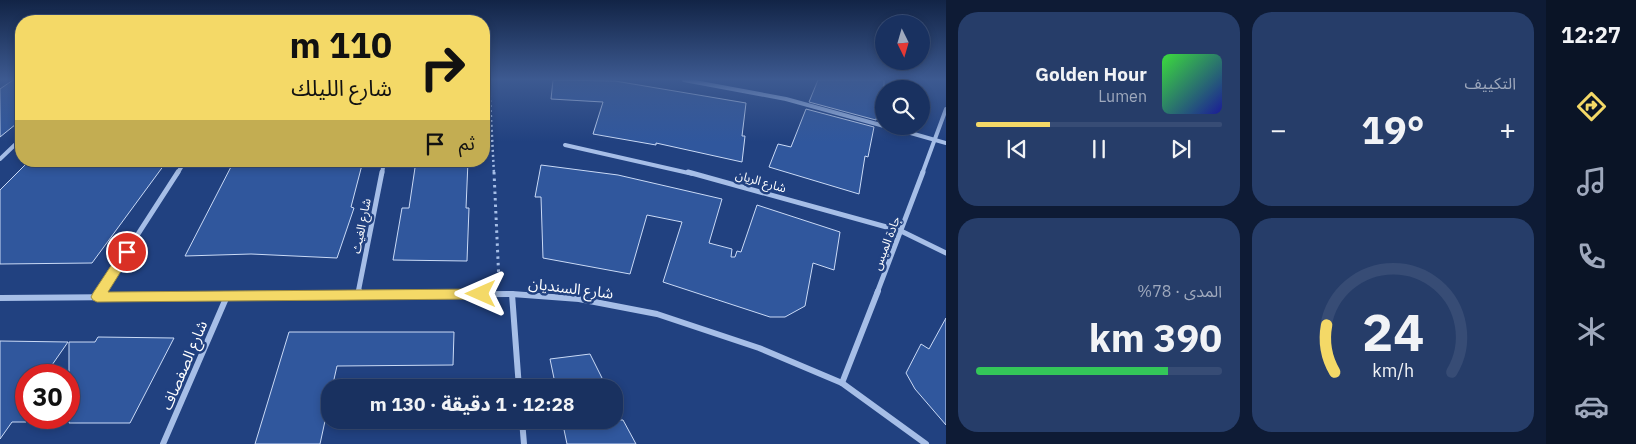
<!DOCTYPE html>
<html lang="ar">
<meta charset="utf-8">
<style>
body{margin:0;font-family:"IBM Plex Sans","Noto Sans Arabic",sans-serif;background:#263d69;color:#f1f3f6;direction:rtl;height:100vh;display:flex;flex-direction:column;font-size:19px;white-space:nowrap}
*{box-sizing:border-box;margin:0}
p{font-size:16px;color:#9fa9bd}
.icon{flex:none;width:28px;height:28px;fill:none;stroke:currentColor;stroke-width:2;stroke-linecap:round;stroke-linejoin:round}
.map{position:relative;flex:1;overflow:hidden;direction:ltr}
.drawer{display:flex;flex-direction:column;gap:12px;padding:12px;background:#0e1b35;width:600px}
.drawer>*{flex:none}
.hud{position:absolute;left:15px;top:15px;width:475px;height:152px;border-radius:20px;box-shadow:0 2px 8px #0003,0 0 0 1px #374c75;direction:rtl;background:#f4d967;color:#111;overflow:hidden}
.needle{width:32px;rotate:175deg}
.buttons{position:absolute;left:875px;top:15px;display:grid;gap:10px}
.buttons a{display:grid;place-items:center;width:55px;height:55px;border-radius:50%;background:#193160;box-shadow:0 2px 8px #0003,0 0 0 1px #374c75;font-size:25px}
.speed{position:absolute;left:15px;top:364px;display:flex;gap:10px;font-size:25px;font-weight:700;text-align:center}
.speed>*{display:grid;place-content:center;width:65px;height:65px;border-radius:50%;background:#193160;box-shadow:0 2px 8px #0003,0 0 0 1px #374c75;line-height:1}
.speed .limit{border:8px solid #d22;background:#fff;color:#111}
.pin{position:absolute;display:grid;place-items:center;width:42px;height:42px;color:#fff;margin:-21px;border:2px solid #fff;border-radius:50%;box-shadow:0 1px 5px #0007}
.me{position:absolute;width:55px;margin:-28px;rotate:270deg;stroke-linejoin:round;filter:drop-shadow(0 0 4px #0008)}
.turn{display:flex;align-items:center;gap:18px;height:105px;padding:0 15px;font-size:22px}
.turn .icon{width:65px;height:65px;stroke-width:2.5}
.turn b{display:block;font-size:35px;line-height:42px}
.then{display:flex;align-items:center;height:48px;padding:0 15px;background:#0003;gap:10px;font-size:19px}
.big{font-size:38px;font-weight:800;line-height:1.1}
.drawer .tile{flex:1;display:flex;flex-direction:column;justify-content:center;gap:8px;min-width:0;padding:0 18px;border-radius:20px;background:#263d69}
.drawer .dial{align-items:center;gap:0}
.dial svg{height:130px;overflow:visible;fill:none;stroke:#374c75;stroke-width:7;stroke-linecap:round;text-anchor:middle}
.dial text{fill:#f1f3f6;stroke:none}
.song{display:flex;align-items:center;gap:15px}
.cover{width:60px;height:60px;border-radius:8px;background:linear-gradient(135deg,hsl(120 70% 55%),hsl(240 70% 35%))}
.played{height:5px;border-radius:2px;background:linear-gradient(90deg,#f4d967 30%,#374c75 30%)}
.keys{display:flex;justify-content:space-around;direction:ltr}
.heat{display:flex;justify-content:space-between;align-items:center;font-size:28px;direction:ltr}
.charge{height:8px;border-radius:4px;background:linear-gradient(90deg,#34c759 78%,#374c75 0)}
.drawer .tiles{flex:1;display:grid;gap:12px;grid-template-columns:repeat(2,1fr)}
.trip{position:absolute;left:321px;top:379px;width:302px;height:50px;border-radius:20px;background:#193160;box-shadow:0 2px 8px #0003,0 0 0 1px #374c75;font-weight:800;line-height:50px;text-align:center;direction:rtl}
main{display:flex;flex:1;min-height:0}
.tab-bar{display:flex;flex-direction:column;width:90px;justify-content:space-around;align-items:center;background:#0a1426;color:#9fa9bd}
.tab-bar .icon{width:35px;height:35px}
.tab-bar .selected{color:#f4d967}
.tab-bar b{font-size:22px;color:#f1f3f6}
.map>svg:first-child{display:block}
</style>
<main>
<nav class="tab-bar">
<b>12:27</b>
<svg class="icon selected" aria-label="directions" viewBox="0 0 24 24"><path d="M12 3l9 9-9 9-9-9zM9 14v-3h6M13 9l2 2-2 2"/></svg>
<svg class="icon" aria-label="music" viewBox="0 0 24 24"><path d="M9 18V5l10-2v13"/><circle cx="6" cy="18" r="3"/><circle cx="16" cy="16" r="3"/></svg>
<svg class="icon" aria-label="phone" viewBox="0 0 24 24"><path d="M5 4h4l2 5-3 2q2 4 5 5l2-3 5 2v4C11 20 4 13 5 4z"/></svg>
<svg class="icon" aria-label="climate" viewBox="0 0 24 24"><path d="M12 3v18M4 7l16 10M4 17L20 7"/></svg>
<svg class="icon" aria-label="car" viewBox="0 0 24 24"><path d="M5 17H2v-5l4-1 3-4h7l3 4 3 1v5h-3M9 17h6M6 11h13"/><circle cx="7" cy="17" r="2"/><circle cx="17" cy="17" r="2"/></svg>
</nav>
<section class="drawer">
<div class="tiles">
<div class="tile"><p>التكييف</p>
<div class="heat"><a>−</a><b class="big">19°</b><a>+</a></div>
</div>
<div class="tile">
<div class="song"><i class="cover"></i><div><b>Golden Hour</b><p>Lumen</p></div></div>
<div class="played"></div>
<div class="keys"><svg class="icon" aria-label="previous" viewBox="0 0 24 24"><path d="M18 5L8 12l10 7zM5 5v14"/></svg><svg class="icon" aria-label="pause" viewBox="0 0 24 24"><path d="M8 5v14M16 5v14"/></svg><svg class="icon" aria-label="next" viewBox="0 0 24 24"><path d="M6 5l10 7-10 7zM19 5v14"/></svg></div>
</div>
<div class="tile dial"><svg viewBox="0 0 100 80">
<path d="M14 69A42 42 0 1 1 86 69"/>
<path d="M14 69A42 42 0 0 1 9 40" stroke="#f4d967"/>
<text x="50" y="56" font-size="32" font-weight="700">24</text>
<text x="50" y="72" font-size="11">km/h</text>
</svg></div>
<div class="tile"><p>المدى · 78%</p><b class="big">390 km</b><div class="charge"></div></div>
</div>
</section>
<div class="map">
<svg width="946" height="444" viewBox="0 0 946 444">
<rect width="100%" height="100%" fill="#214180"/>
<g fill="#30579d" stroke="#cadaf6">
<polygon points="13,80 21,80 21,120 0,137 0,89"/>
<polygon points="553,80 615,81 746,103 742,136 745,136 742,162 656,143 656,145 593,134 603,102 551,99"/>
<polygon points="818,80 884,80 884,110 878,109 876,120 809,102"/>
<polygon points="806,109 874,127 868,157 865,156 859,194 769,167 778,144 791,147"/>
<polygon points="29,161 167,161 92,263 0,264 0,190"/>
<polygon points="234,161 363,161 351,207 354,208 337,258 251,254 185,256"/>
<polygon points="416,161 468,161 466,208 469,208 467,261 393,260 402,208 409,208"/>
<polygon points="541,165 618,175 722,199 709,243 732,249 731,257 735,257 737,251 741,252 757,205 840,232 834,270 813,263 805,306 785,317 770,317 663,282 682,222 647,215 630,274 543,258 541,197 535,197"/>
<polygon points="946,318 946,425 915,389 906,373 921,344 929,349"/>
<polygon points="289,332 454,332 453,365 337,366 332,388 330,388 330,398 320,444 255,444"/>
<polygon points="98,337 174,338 130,423 69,423 69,342 95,342"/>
<polygon points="0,341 68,342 45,375 26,375 26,422 12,422 0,439"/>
<polygon points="590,354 607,388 556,388 550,359"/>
<polygon points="562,420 623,420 636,444 567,444"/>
</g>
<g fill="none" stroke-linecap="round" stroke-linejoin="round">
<polyline stroke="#a6bee7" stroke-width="2.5" stroke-dasharray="2 3" stroke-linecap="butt" points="489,80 494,174"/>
<polyline stroke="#a6bee7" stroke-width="3" stroke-dasharray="2.5 4" stroke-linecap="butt" points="494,172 499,282"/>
<g stroke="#a6bee7" stroke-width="4">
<polyline points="684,80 786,99 884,126"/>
<polyline points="886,126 946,143"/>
<polyline points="565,145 693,174"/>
<polyline points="0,159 21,139"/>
<polyline points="177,174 185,161"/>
<polyline points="382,174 384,161"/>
<polyline points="922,174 946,109"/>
</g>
<g stroke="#a6bee7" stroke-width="5">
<polyline points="688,172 901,231 946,253"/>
<polyline points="100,293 178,172"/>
<polyline points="358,293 382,172"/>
<polyline points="877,293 923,172"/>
</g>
<g stroke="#a6bee7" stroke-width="6">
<polyline points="512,294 519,388"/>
<polyline points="358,295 359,291"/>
<polyline points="97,297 101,291"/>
<polyline points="0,298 512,294 579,299 657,314 759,348 842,383 926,444"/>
<polyline points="842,383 878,291"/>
<polyline points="522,420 524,444"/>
<polyline points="163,444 227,296"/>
</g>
</g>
<linearGradient id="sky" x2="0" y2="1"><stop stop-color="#122446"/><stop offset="0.56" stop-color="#3d5a91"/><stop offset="1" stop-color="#3d5a91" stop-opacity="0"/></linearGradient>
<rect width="946" height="142" fill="url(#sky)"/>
<polygon fill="#f4d967" stroke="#9f8d43" points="127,247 133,252 108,292 481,289 486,290 488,294 486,298 481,299 97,302 93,300 91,297 93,293 122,249"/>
<g text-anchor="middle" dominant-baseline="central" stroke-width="5" stroke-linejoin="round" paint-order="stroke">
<g font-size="12" fill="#fff" stroke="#214180">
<text transform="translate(761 181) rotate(16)">شارع الريان</text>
<text transform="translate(361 226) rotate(-79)">شارع الغيث</text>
<text transform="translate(886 243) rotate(-69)">جادة الميس</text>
</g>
<g font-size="15" fill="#fff" stroke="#214180">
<text transform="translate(571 288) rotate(7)">شارع السنديان</text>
<text transform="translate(184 365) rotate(-67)">شارع الصفصاف</text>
</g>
</g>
</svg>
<div class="buttons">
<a><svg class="needle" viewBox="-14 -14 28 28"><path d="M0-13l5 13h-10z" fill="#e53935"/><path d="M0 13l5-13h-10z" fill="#9fa9bd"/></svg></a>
<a><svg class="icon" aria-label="search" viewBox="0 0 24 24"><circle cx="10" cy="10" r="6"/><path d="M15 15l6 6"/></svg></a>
</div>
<div class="speed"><div class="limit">30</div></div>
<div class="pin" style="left:127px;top:252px;background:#d93025"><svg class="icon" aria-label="arrive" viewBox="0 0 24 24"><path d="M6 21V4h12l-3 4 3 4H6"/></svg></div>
<svg class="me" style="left:481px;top:294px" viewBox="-20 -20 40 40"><path d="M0-17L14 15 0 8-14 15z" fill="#f4d967" stroke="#fff" stroke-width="4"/></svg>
<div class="trip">12:28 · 1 دقيقة · 130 m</div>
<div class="hud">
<div class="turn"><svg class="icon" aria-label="right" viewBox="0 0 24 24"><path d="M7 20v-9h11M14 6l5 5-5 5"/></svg><div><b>110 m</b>شارع الليلك</div></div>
<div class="then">ثم<svg class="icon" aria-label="arrive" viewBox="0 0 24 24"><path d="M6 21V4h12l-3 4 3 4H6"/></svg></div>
</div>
</div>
</main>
